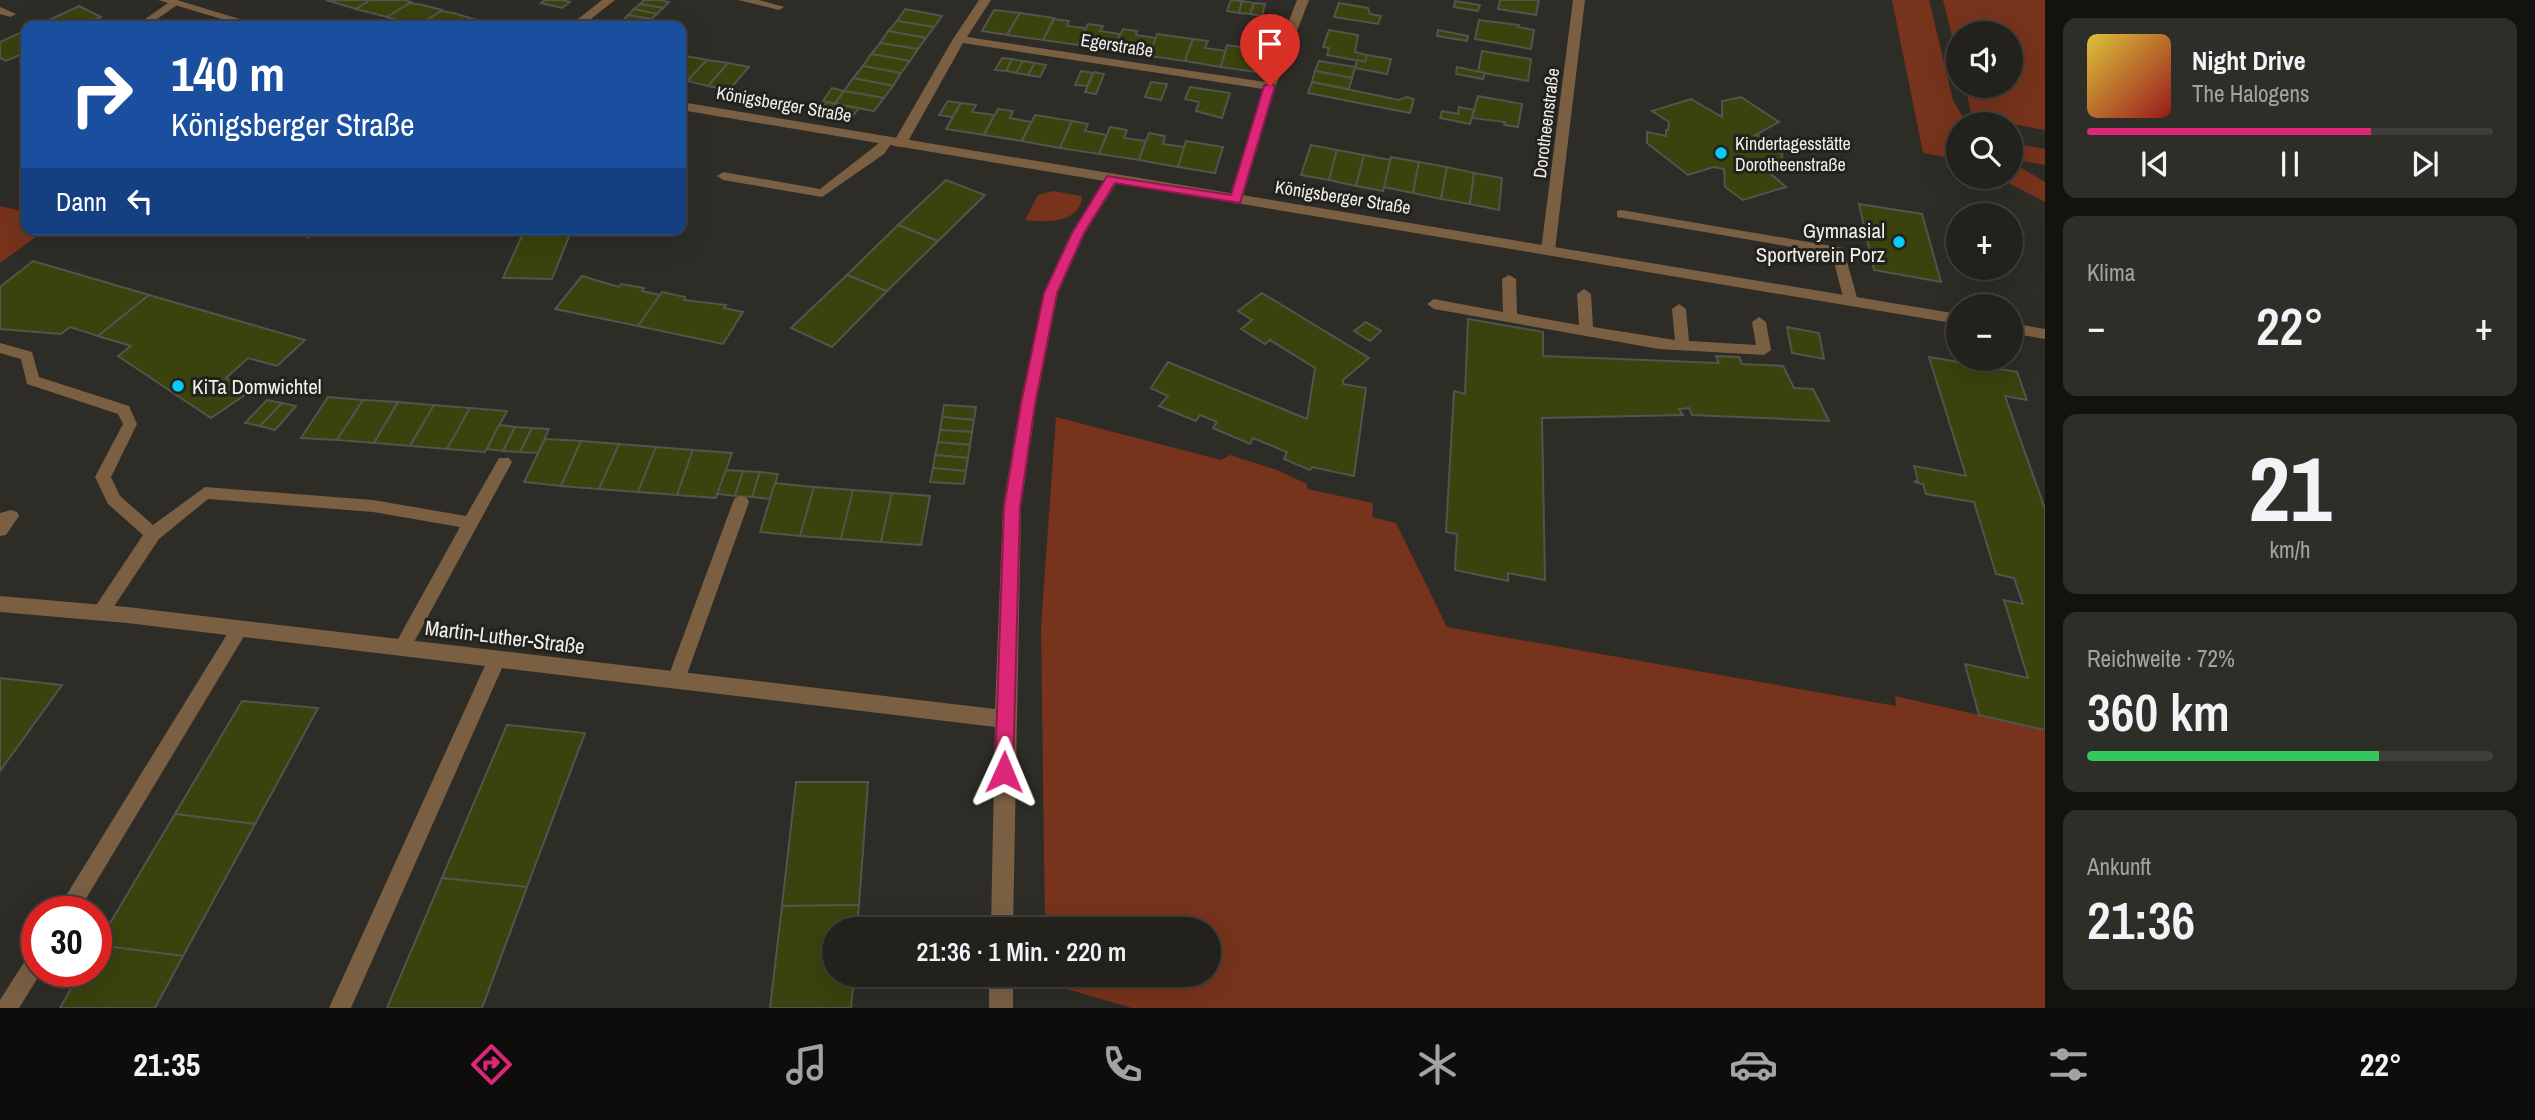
<!DOCTYPE html>
<html lang="de">
<meta charset="utf-8">
<style>
body{margin:0;font-family:"Archivo Narrow",sans-serif;background:#2e2e29;color:#f1f3f6;height:100vh;display:flex;flex-direction:column;font-size:26px;white-space:nowrap}
*{box-sizing:border-box;margin:0}
p{font-size:23px;color:#a2a3a3}
.icon{flex:none;width:38px;height:38px;fill:none;stroke:currentColor;stroke-width:2;stroke-linecap:round;stroke-linejoin:round}
.map{position:relative;flex:1;overflow:hidden}
.sheet{display:flex;flex-direction:column;gap:18px;padding:18px;background:#13120f;width:490px}
.sheet>*{flex:none}
.banner{position:absolute;left:21px;top:21px;width:665px;height:214px;border-radius:14px;box-shadow:0 7px 28px #0002,0 0 0 2px #3f3e3b;background:#1a4fa0;color:#fff;overflow:hidden}
.fabs{position:absolute;left:1946px;top:21px;display:grid;gap:14px}
.fabs a{display:grid;place-items:center;width:77px;height:77px;border-radius:50%;background:#22211c;box-shadow:0 7px 28px #0002,0 0 0 2px #3f3e3b;font-size:35px}
.speed{position:absolute;left:21px;top:896px;display:flex;gap:14px;font-size:35px;font-weight:700;text-align:center}
.speed>*{display:grid;place-content:center;width:91px;height:91px;border-radius:50%;background:#22211c;box-shadow:0 7px 28px #0002,0 0 0 2px #3f3e3b;line-height:1}
.speed .limit{border:10px solid #d22;background:#fff;color:#111}
.pin{position:absolute;display:grid;place-items:center;width:60px;height:60px;color:#fff;margin:-72px -30px;border-radius:50% 50% 50% 0;rotate:-45deg;box-shadow:0 0 7px #0007}
.pin .icon{rotate:45deg}
.me{position:absolute;width:77px;margin:-38px;rotate:1deg;stroke-linejoin:round;filter:drop-shadow(0 0 5px #0008)}
.turn{display:flex;align-items:center;gap:24px;height:147px;padding:0 35px;font-size:32px}
.turn .icon{width:91px;height:91px;stroke-width:2.5}
.turn b{display:block;font-size:49px;line-height:60px}
.then{display:flex;align-items:center;height:66px;padding:0 35px;background:#0003;gap:14px;font-size:26px}
.big{font-size:52px;font-weight:600;line-height:1.1}
.sheet .card{flex:1;display:flex;flex-direction:column;justify-content:center;gap:10px;min-width:0;padding:0 24px;border-radius:14px;background:#2e2e29}
.sheet .dial{align-items:center;gap:0}
.dial b{font-size:91px;line-height:1}
.song{display:flex;align-items:center;gap:21px}
.cover{width:84px;height:84px;border-radius:10px;background:linear-gradient(135deg,hsl(50 70% 55%),hsl(0 70% 35%))}
.played{height:7px;border-radius:4px;background:linear-gradient(90deg,#db2777 70%,#3f3e3b 70%)}
.keys{display:flex;justify-content:space-around;direction:ltr}
.heat{display:flex;justify-content:space-between;align-items:center;font-size:38px;direction:ltr}
.charge{height:10px;border-radius:5px;background:linear-gradient(90deg,#34c759 72%,#3f3e3b 0)}
.trip{position:absolute;left:822px;top:917px;width:399px;height:70px;border-radius:35px;background:#22211c;box-shadow:0 7px 28px #0002,0 0 0 2px #3f3e3b;font-weight:600;line-height:70px;text-align:center}
.menu{display:flex;height:112px;justify-content:space-around;align-items:center;background:#0e0d0b;color:#a2a3a3}
.menu .icon{width:49px;height:49px}
.menu .selected{color:#db2777}
.menu b{font-size:32px;color:#f1f3f6}
main{display:flex;flex:1;min-height:0}
.map>svg:first-child{display:block}
</style>
<main>
<div class="map">
<svg width="2045" height="1008" viewBox="0 0 2045 1008">
<rect width="100%" height="100%" fill="#2e2c26"/>
<g fill="#77331c">
<polygon points="1892,0 1929,0 1953,100 1967,124 1958,124 1958,159 1923,153"/>
<polygon points="1943,0 2045,0 2045,130 1972,117 1965,86 2011,86 2011,33 1958,33 1958,60"/>
<polygon points="2011,143 2045,149 2045,165 2012,159"/>
<polygon points="2011,162 2045,182 2045,202 1997,177 2011,177"/>
<path d="M1053 191 1082 196C1081 223 1046 223 1025 220L1038 195Z"/>
<polygon points="0,206 26,212 26,229 47,229 0,263"/>
<polygon points="1056,417 1221,460 1230,455 1277,470 1307,484 1307,489 1373,503 1372,517 1396,523 1447,627 1896,706 1895,696 2045,730 2045,1008 1132,1008 1046,983 1046,975 1209,975 1209,929 1045,929 1041,626"/>
</g>
<g fill="#3a420d" stroke="#52544d" stroke-width="2">
<polygon points="326,0 370,0 356,9"/>
<polygon points="370,0 404,0 411,2 387,17 356,9"/>
<polygon points="545,0 561,0 570,2 562,8 541,3"/>
<polygon points="644,0 659,0 669,2 663,8 640,4"/>
<polygon points="1231,0 1242,1 1239,13 1227,11"/>
<polygon points="1500,0 1539,0 1536,15 1498,9"/>
<polygon points="1242,1 1254,3 1250,14 1239,13"/>
<polygon points="1455,1 1480,5 1478,11 1454,7"/>
<polygon points="410,3 423,5 442,10 418,26 387,17"/>
<polygon points="1254,3 1265,4 1262,16 1250,14"/>
<polygon points="1339,3 1368,8 1370,14 1381,16 1378,24 1334,17"/>
<polygon points="640,4 663,8 657,14 634,9"/>
<polygon points="79,6 101,17 81,26 28,26 36,26"/>
<polygon points="634,9 657,14 651,19 628,15"/>
<polygon points="905,9 942,16 934,27 897,21"/>
<polygon points="994,10 1020,13 1007,35 982,31"/>
<polygon points="441,11 453,13 474,19 462,26 418,26"/>
<polygon points="1020,13 1054,18 1043,40 1007,35"/>
<polygon points="628,15 651,19 644,25 622,21"/>
<polygon points="1054,19 1069,21 1067,26 1086,28 1078,45 1043,40"/>
<polygon points="472,20 485,22 501,26 462,26"/>
<polygon points="1479,20 1519,25 1518,27 1534,30 1531,49 1475,39"/>
<polygon points="897,21 934,27 926,38 888,31"/>
<polygon points="1088,24 1103,26 1100,31 1120,34 1113,51 1078,45"/>
<polygon points="1123,29 1137,31 1136,35 1156,38 1149,56 1113,51"/>
<polygon points="26,30 26,52 6,61 0,58 0,42"/>
<polygon points="1329,30 1358,35 1355,52 1367,55 1365,62 1327,55 1329,48 1323,47"/>
<polygon points="1438,30 1468,36 1467,41 1437,36"/>
<polygon points="888,31 926,38 918,49 880,43"/>
<polygon points="1157,34 1193,39 1185,61 1149,56"/>
<polygon points="1193,39 1208,41 1205,48 1226,51 1221,67 1185,61"/>
<polygon points="880,43 918,49 910,61 871,54"/>
<polygon points="1227,45 1260,50 1255,72 1221,67"/>
<polygon points="1482,51 1531,59 1528,81 1478,72"/>
<polygon points="871,54 910,61 901,73 863,66"/>
<polygon points="1367,55 1391,59 1387,74 1355,68 1357,60 1365,62"/>
<polygon points="686,56 707,60 687,81 681,80 681,61"/>
<polygon points="1002,58 1012,59 1006,71 995,70"/>
<polygon points="1012,59 1023,61 1016,73 1006,71"/>
<polygon points="707,60 728,63 708,86 687,81"/>
<polygon points="1023,61 1035,63 1028,75 1016,73"/>
<polygon points="1319,61 1355,67 1352,78 1315,71"/>
<polygon points="728,63 749,67 729,90 708,86"/>
<polygon points="1035,63 1046,65 1040,77 1028,75"/>
<polygon points="863,66 901,73 893,86 853,78"/>
<polygon points="1457,67 1485,73 1483,79 1456,74"/>
<polygon points="1081,71 1093,73 1087,86 1075,85"/>
<polygon points="1315,71 1352,78 1349,89 1312,82"/>
<polygon points="1094,72 1104,74 1096,94 1085,92"/>
<polygon points="853,78 893,86 884,98 844,91"/>
<polygon points="1151,82 1167,84 1161,100 1145,97"/>
<polygon points="1312,82 1399,100 1406,97 1414,99 1410,113 1308,93"/>
<polygon points="1190,87 1230,93 1222,118 1196,111 1199,102 1185,99"/>
<polygon points="832,88 844,91 835,103 823,101"/>
<polygon points="844,91 884,98 874,111 835,104"/>
<polygon points="1478,96 1522,104 1518,127 1504,125 1505,122 1472,118"/>
<polygon points="1741,97 1779,122 1755,135 1781,140 1783,168 1758,163 1786,187 1743,200 1725,187 1724,169 1714,167 1688,175 1647,143 1647,132 1666,136 1666,130 1668,130 1669,122 1652,111 1691,99 1722,117 1722,101"/>
<polygon points="948,101 961,103 952,117 939,115"/>
<polygon points="827,102 835,104 859,108 852,117 820,111"/>
<polygon points="961,103 976,105 972,112 994,115 984,135 946,129"/>
<polygon points="1459,107 1474,110 1470,124 1440,118 1442,111 1458,114"/>
<polygon points="998,109 1013,111 1010,118 1031,122 1022,141 984,135"/>
<polygon points="1035,115 1072,121 1060,148 1022,141"/>
<polygon points="1072,121 1088,124 1085,131 1107,135 1099,154 1060,148"/>
<polygon points="1110,127 1127,130 1124,138 1146,141 1139,160 1099,154"/>
<polygon points="1149,133 1165,136 1163,144 1185,147 1178,167 1139,160"/>
<polygon points="1186,141 1223,147 1215,173 1178,167"/>
<polygon points="1311,145 1337,150 1329,180 1301,175"/>
<polygon points="1337,150 1364,155 1356,186 1329,180"/>
<polygon points="1364,155 1391,160 1383,191 1356,186"/>
<polygon points="1391,157 1419,162 1413,193 1384,187"/>
<polygon points="1419,162 1447,167 1441,199 1413,193"/>
<polygon points="1447,167 1474,173 1470,204 1441,199"/>
<polygon points="1474,173 1502,178 1499,210 1470,204"/>
<polygon points="946,180 985,195 938,241 898,225"/>
<polygon points="1859,204 1922,214 1941,282 1874,270"/>
<polygon points="898,225 938,241 887,291 847,275"/>
<polygon points="180,229 219,229 211,236"/>
<polygon points="292,229 321,229 308,237"/>
<polygon points="525,229 572,229 552,279 503,278"/>
<polygon points="33,261 149,295 98,336 70,327 61,334 0,329 0,287"/>
<polygon points="847,275 887,291 832,347 791,328"/>
<polygon points="582,276 619,287 621,284 644,288 642,291 660,295 638,326 555,309"/>
<polygon points="662,292 685,297 684,300 726,305 724,308 743,312 723,344 638,326"/>
<polygon points="1262,293 1369,358 1343,380 1343,384 1366,388 1354,476 1312,467 1310,470 1284,459 1287,452 1253,438 1250,444 1213,428 1217,422 1200,415 1196,421 1159,406 1168,396 1151,388 1168,362 1307,419 1315,368 1270,340 1265,344 1241,329 1252,320 1238,311"/>
<polygon points="149,295 305,340 277,366 248,358 226,378 249,392 211,418 118,356 131,346 98,336"/>
<polygon points="1468,319 1543,332 1543,356 1719,363 1716,356 1739,357 1742,364 1783,366 1794,388 1813,389 1829,421 1692,415 1689,408 1679,409 1683,415 1542,418 1545,580 1508,573 1508,581 1455,570 1457,534 1446,532 1454,391 1465,394"/>
<polygon points="1366,322 1381,331 1370,341 1354,331"/>
<polygon points="1787,327 1819,333 1824,359 1792,353"/>
<polygon points="1929,357 2017,372 2027,400 2005,396 2045,509 2045,730 1979,715 1965,664 2028,678 2004,600 2023,604 2014,578 1996,574 1974,502 1926,494 1923,484 1914,482 1918,481 1914,466 1966,476"/>
<polygon points="328,397 363,400 337,440 301,438"/>
<polygon points="267,400 282,403 260,426 245,423"/>
<polygon points="363,400 398,402 374,443 337,440"/>
<polygon points="398,402 434,405 410,446 374,443"/>
<polygon points="282,403 296,406 275,430 260,426"/>
<polygon points="434,405 470,408 447,449 410,446"/>
<polygon points="944,405 976,407 974,420 942,417"/>
<polygon points="470,408 507,411 485,452 447,449"/>
<polygon points="942,417 974,420 972,432 940,430"/>
<polygon points="499,425 515,427 503,451 487,449"/>
<polygon points="515,427 532,428 520,452 503,451"/>
<polygon points="532,428 549,429 538,453 520,452"/>
<polygon points="940,430 972,432 970,445 938,442"/>
<polygon points="545,439 581,441 561,486 524,482"/>
<polygon points="581,441 619,444 599,489 561,486"/>
<polygon points="938,442 970,445 968,458 935,455"/>
<polygon points="619,444 656,447 638,492 599,489"/>
<polygon points="656,447 693,450 677,495 638,492"/>
<polygon points="693,450 732,453 716,498 677,495"/>
<polygon points="935,455 968,458 966,471 933,468"/>
<polygon points="933,468 966,471 964,484 930,482"/>
<polygon points="726,470 743,471 735,496 717,494"/>
<polygon points="743,471 760,472 752,497 735,496"/>
<polygon points="760,472 778,474 770,499 752,497"/>
<polygon points="775,483 814,487 800,536 760,532"/>
<polygon points="814,487 853,490 841,539 800,536"/>
<polygon points="853,490 892,493 881,542 841,539"/>
<polygon points="892,493 930,496 921,545 881,542"/>
<polygon points="0,678 62,685 0,771"/>
<polygon points="242,701 318,708 255,824 175,814"/>
<polygon points="507,725 585,733 527,887 442,878"/>
<polygon points="796,782 868,782 859,905 782,906"/>
<polygon points="175,814 255,824 183,956 97,945"/>
<polygon points="442,878 527,887 482,1008 387,1008"/>
<polygon points="859,905 857,929 835,929 835,975 854,975 851,1008 770,1008 782,906"/>
<polygon points="97,945 183,956 155,1008 60,1008 81,971 96,971"/>
</g>
<g fill="none" stroke-linecap="round" stroke-linejoin="round">
<g fill="#7b5f43" fill-rule="evenodd">
<polygon points="738,0 759,0 784,7 779,10"/>
<polygon points="171,1 180,3 147,26 135,26"/>
<polygon points="0,7 16,14 11,17 0,14"/>
<polygon points="887,137 893,141 884,154 822,197 723,180 717,176 723,172 820,189"/>
<polygon points="1621,210 1843,248 1858,301 1851,306 1844,301 1832,254 1617,217 1617,211"/>
<polygon points="1509,275 1516,279 1517,314 1579,325 1577,294 1584,289 1591,294 1593,327 1675,340 1672,309 1679,304 1686,309 1689,341 1756,345 1752,322 1759,317 1766,322 1771,350 1764,355 1659,349 1434,309 1427,304 1434,299 1503,312 1502,279"/>
<polygon points="0,343 32,352 39,377 129,406 137,424 111,477 120,496 153,525 205,487 373,500 466,516 499,458 509,458 512,462 408,653 402,656 396,653 393,648 460,527 373,512 208,499 159,539 107,617 101,619 95,617 93,612 95,607 143,535 108,504 95,477 123,424 118,414 27,384 21,359 0,353"/>
<polygon points="741,496 747,498 749,502 685,680 682,686 676,688 670,686 667,680 733,502 735,498"/>
<polygon points="11,510 17,512 19,516 6,535 0,536 0,513"/>
<polygon points="240,621 246,623 249,628 246,633 78,912 56,912 234,623"/>
<polygon points="497,651 503,654 506,659 351,1008 329,1008 488,659 491,654"/>
<polygon points="37,950 37,971 42,971 19,1008 0,1008 0,1000 30,953"/>
</g>
<g fill="#7b5f43" fill-rule="evenodd">
<polygon points="602,0 615,0 582,26 569,26"/>
<polygon points="979,0 991,0 967,37 1265,82 1297,0 1309,0 1275,88 1241,203 1236,204 1229,200 1263,89 963,43 907,143 900,147 895,146 893,143 953,39"/>
<polygon points="1573,0 1585,0 1555,250 1548,255 1541,250"/>
<polygon points="1112,175 1119,179 1085,233 1058,293 1036,404 1021,507 1013,929 991,929 995,727 127,623 0,612 0,596 127,607 995,709 1003,507 1020,404 1044,293 1071,233 1107,176"/>
<rect x="989" y="975" width="24" height="33"/>
</g>
<g fill="#7b5f43" fill-rule="evenodd">
<polygon points="158,0 177,0 263,26 245,26"/>
<polygon points="681,102 1958,314 1958,324 681,110"/>
<polygon points="2011,323 2045,329 2045,339 2011,333"/>
</g>
</g>
<polygon fill="#db2777" stroke="#8e194d" stroke-width="2" points="1270,83 1275,86 1240,203 1115,183 1084,233 1057,293 1035,404 1020,507 1013,772 1011,778 1004,781 997,778 995,772 1004,507 1021,404 1044,293 1072,233 1107,176 1231,195 1264,86"/>
<g fill="#06cbf9" stroke="#24221d" stroke-width="2.5">
<circle cx="1721" cy="153" r="7"/>
<circle cx="1899" cy="242" r="7"/>
<circle cx="178" cy="386" r="7"/>
</g>
<g text-anchor="middle" dominant-baseline="central" stroke-width="6" stroke-linejoin="round" paint-order="stroke">
<g font-size="18" fill="#f1f0ec" stroke="#24221d">
<text transform="translate(1117 45) rotate(9)">Egerstraße</text>
<text transform="translate(784 104) rotate(10)">Königsberger Straße</text>
<text transform="translate(1546 123) rotate(-83)">Dorotheenstraße</text>
<text transform="translate(1343 197) rotate(9)">Königsberger Straße</text>
</g>
<g font-size="18" fill="#f1f0ec" stroke="#24221d" text-anchor="start">
<text x="1735" y="143">Kindertagesstätte<tspan x="1735" dy="21">Dorotheenstraße</tspan></text>
</g>
<g font-size="21" fill="#f1f0ec" stroke="#24221d" text-anchor="end">
<text x="1885" y="230">Gymnasial<tspan x="1885" dy="24">Sportverein Porz</tspan></text>
<text x="192" y="386" text-anchor="start">KiTa Domwichtel</text>
</g>
<g font-size="21" fill="#f1f0ec" stroke="#24221d">
<text transform="translate(505 637) rotate(7)">Martin-Luther-Straße</text>
</g>
</g>
</svg>
<div class="fabs">
<a><svg class="icon" aria-label="sound" viewBox="0 0 24 24"><path d="M4 9h4l5-4v14l-5-4H4zM17 9q2 3 0 6"/></svg></a>
<a><svg class="icon" aria-label="search" viewBox="0 0 24 24"><circle cx="10" cy="10" r="6"/><path d="M15 15l6 6"/></svg></a>
<a>+</a>
<a>−</a>
</div>
<div class="speed"><div class="limit">30</div></div>
<div class="pin" style="left:1270px;top:86px;background:#d93025"><svg class="icon" aria-label="arrive" viewBox="0 0 24 24"><path d="M6 21V4h12l-3 4 3 4H6"/></svg></div>
<svg class="me" style="left:1004px;top:772px" viewBox="-20 -20 40 40"><path d="M0-17L14 15 0 8-14 15z" fill="#db2777" stroke="#fff" stroke-width="4"/></svg>
<div class="trip">21:36 · 1 Min. · 220 m</div>
<div class="banner">
<div class="turn"><svg class="icon" aria-label="right" viewBox="0 0 24 24"><path d="M7 20v-9h11M14 6l5 5-5 5"/></svg><div><b>140 m</b>Königsberger Straße</div></div>
<div class="then">Dann<svg class="icon" aria-label="left" viewBox="0 0 24 24"><path d="M17 20v-9H6M10 6l-5 5 5 5"/></svg></div>
</div>
</div>
<section class="sheet">
<div class="card">
<div class="song"><i class="cover"></i><div><b>Night Drive</b><p>The Halogens</p></div></div>
<div class="played"></div>
<div class="keys"><svg class="icon" aria-label="previous" viewBox="0 0 24 24"><path d="M18 5L8 12l10 7zM5 5v14"/></svg><svg class="icon" aria-label="pause" viewBox="0 0 24 24"><path d="M8 5v14M16 5v14"/></svg><svg class="icon" aria-label="next" viewBox="0 0 24 24"><path d="M6 5l10 7-10 7zM19 5v14"/></svg></div>
</div>
<div class="card"><p>Klima</p>
<div class="heat"><a>−</a><b class="big">22°</b><a>+</a></div>
</div>
<div class="card dial"><b>21</b><p>km/h</p></div>
<div class="card"><p>Reichweite · 72%</p><b class="big">360 km</b><div class="charge"></div></div>
<div class="card"><p>Ankunft</p><b class="big">21:36</b></div>
</section>
</main>
<nav class="menu">
<b>21:35</b>
<svg class="icon selected" aria-label="directions" viewBox="0 0 24 24"><path d="M12 3l9 9-9 9-9-9zM9 14v-3h6M13 9l2 2-2 2"/></svg>
<svg class="icon" aria-label="music" viewBox="0 0 24 24"><path d="M9 18V5l10-2v13"/><circle cx="6" cy="18" r="3"/><circle cx="16" cy="16" r="3"/></svg>
<svg class="icon" aria-label="phone" viewBox="0 0 24 24"><path d="M5 4h4l2 5-3 2q2 4 5 5l2-3 5 2v4C11 20 4 13 5 4z"/></svg>
<svg class="icon" aria-label="climate" viewBox="0 0 24 24"><path d="M12 3v18M4 7l16 10M4 17L20 7"/></svg>
<svg class="icon" aria-label="car" viewBox="0 0 24 24"><path d="M5 17H2v-5l4-1 3-4h7l3 4 3 1v5h-3M9 17h6M6 11h13"/><circle cx="7" cy="17" r="2"/><circle cx="17" cy="17" r="2"/></svg>
<svg class="icon" aria-label="filters" viewBox="0 0 24 24"><path d="M4 7h16M4 17h16"/><circle cx="9" cy="7" r="2"/><circle cx="15" cy="17" r="2"/></svg>
<b>22°</b>
</nav>
